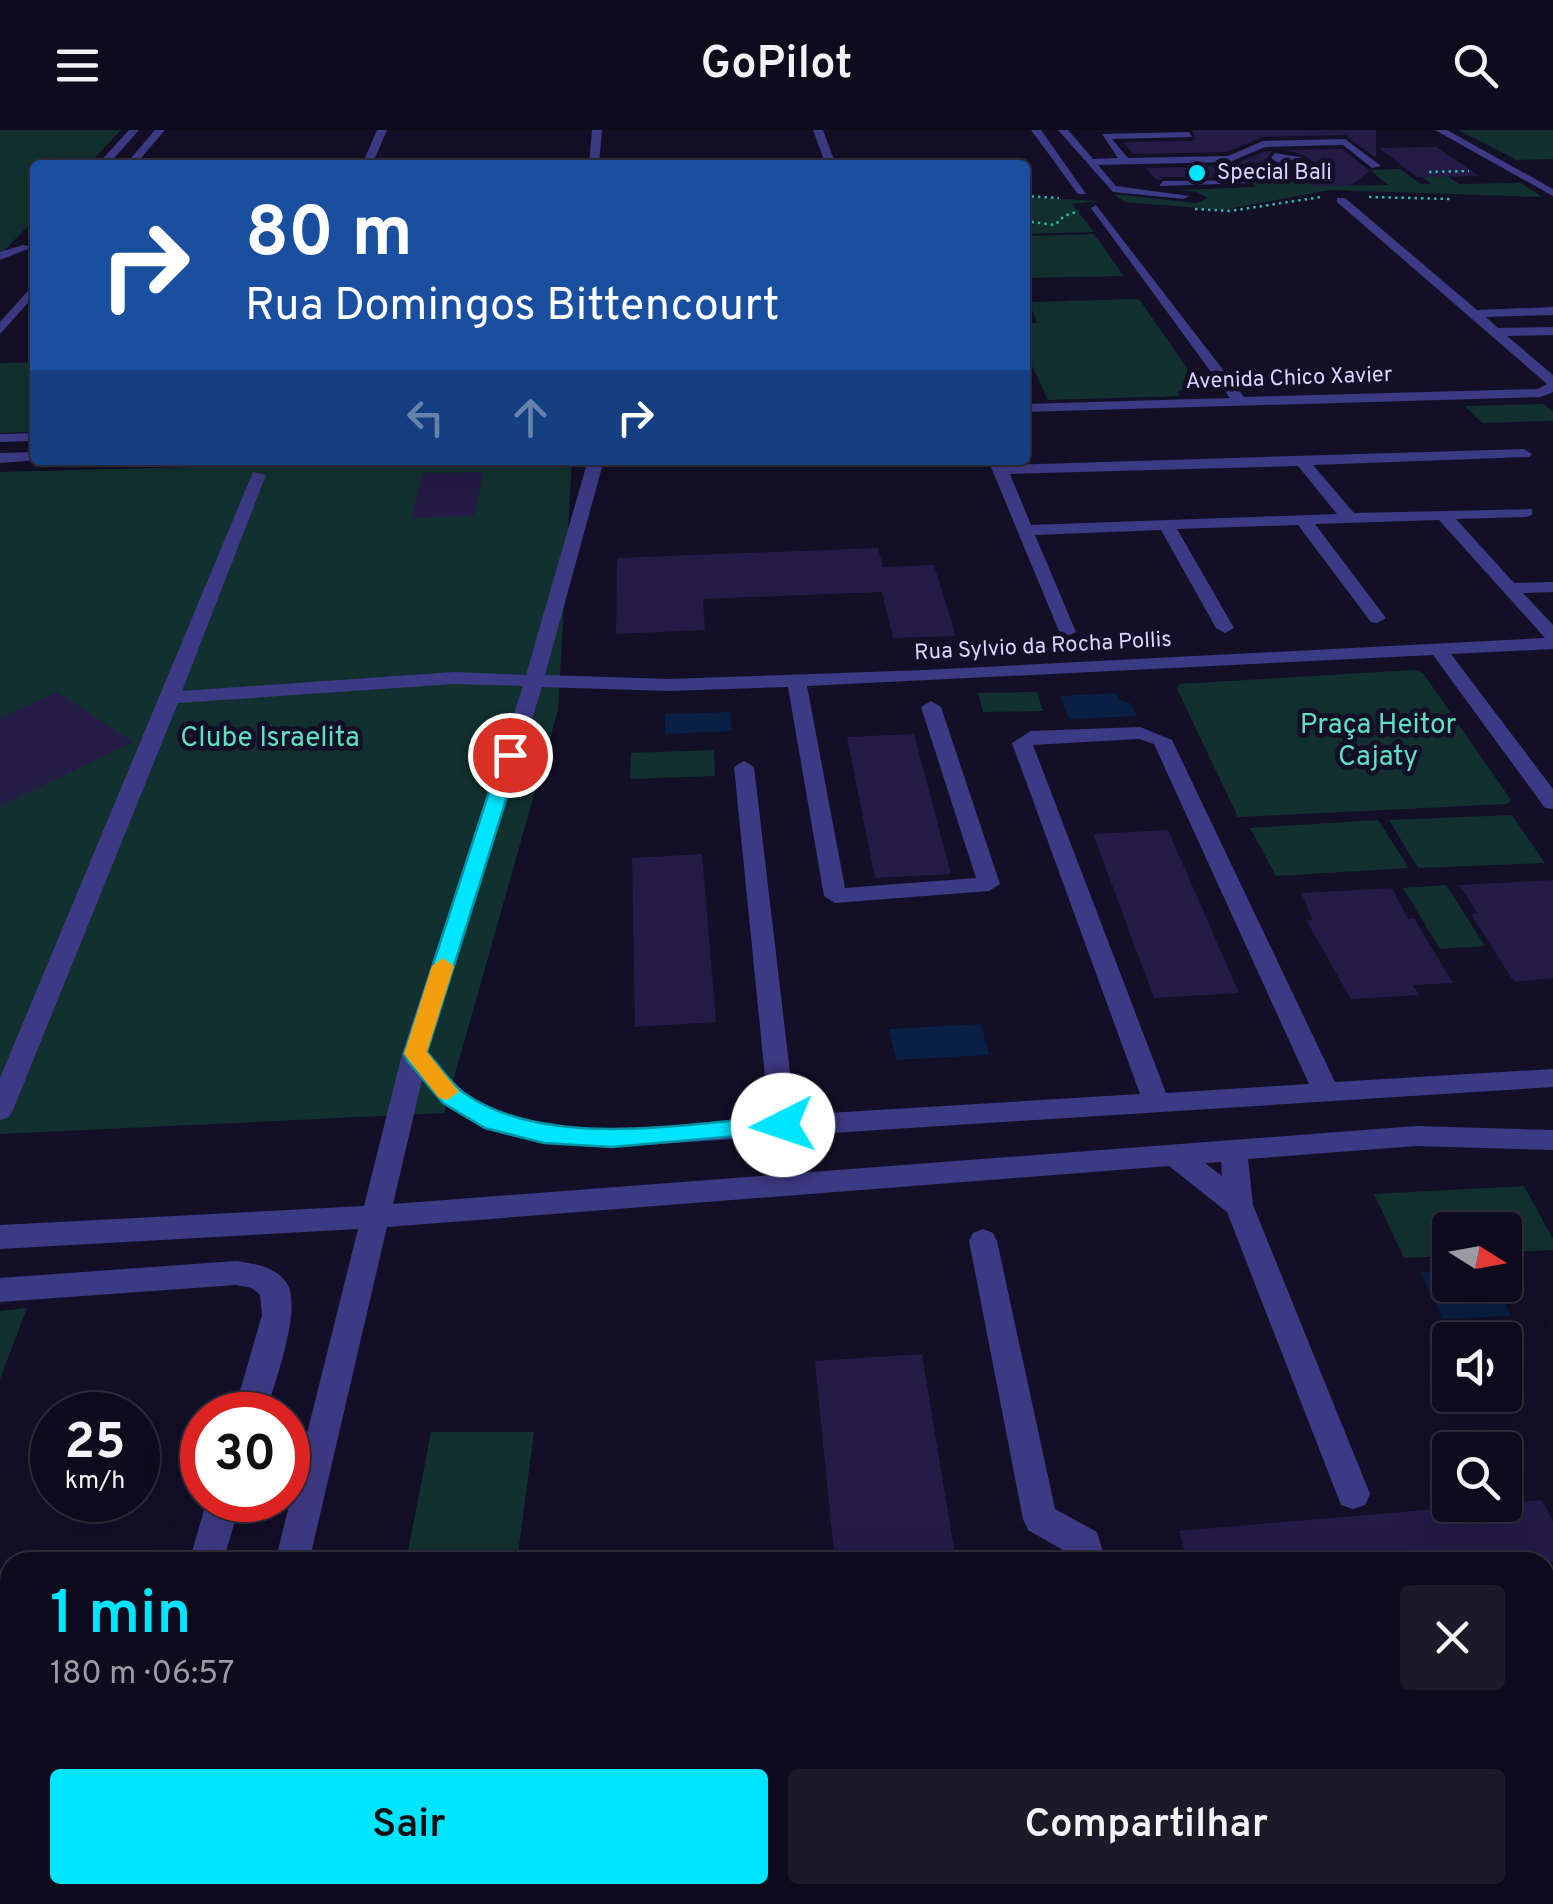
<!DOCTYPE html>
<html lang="pt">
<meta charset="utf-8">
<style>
:root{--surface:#0e0b1c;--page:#1c1929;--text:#f1f3f6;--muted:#9b9ba3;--line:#2e2b3b;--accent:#00e5ff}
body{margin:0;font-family:Overpass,sans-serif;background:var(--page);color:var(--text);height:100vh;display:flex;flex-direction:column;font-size:38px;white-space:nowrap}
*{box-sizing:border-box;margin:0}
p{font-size:32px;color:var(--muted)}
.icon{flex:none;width:55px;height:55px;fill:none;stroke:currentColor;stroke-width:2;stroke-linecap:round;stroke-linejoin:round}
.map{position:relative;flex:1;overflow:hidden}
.drawer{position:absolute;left:0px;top:1422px;width:1555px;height:352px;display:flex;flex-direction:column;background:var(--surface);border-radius:30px 30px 0 0;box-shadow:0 10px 40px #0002,0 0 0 2px var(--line)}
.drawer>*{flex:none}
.hud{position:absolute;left:30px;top:30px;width:1000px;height:305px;border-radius:10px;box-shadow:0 10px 40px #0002,0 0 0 2px var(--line);background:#1a4fa0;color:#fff;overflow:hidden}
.needle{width:65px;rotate:101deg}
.buttons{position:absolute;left:1432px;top:1082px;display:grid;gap:20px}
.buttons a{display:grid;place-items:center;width:90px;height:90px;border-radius:10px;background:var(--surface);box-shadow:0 10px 40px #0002,0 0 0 2px var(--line);font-size:50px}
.speed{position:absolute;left:30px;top:1262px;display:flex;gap:20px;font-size:50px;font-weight:700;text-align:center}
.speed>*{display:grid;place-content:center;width:130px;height:130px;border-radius:50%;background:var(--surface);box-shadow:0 10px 40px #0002,0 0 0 2px var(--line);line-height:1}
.speed small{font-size:25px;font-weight:400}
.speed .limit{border:15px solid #d22;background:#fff;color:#111}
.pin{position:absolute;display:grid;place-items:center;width:85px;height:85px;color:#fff;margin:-42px;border:5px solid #fff;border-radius:50%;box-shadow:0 2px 10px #0007}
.me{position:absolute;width:110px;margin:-55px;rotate:266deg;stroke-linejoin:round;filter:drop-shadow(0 0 8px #0008)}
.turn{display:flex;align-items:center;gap:35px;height:210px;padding:0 50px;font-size:45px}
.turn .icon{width:130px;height:130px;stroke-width:2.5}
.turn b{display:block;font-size:70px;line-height:85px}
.lanes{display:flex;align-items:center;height:95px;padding:0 50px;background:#0003;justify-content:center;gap:50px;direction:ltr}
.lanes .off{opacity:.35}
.round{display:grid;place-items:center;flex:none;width:105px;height:105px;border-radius:10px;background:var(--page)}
.head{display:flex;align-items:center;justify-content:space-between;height:170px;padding:0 50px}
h1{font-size:60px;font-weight:600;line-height:75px;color:var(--accent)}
.primary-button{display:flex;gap:20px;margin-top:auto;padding:20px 50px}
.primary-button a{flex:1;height:115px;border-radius:10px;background:var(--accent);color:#111;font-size:40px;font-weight:600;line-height:115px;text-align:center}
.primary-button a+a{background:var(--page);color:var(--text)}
header{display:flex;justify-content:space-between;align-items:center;height:130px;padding:0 50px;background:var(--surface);font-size:45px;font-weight:600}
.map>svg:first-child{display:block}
.green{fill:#12302f}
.water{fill:#0a1f44}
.building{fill:#241b47}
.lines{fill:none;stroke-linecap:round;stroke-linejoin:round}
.path{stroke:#2fb8b0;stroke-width:2.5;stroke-dasharray:2.5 4;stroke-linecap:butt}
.minor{fill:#3d3a85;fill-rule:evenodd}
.route{fill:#00e5ff;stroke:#0095a6;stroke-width:2.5}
.slow{fill:#f59e0b}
.poi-dot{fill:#00e5ff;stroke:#130f26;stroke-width:4}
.labels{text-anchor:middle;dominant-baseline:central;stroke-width:10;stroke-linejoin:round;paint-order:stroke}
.far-poi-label{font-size:22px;fill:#d9d4ff;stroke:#130f26;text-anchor:start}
.far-street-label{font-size:22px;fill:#d9d4ff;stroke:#130f26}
.park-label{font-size:28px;fill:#5fe0c0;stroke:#130f26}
</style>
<header><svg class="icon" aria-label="menu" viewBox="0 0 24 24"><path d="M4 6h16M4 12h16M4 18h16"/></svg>GoPilot<svg class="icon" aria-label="search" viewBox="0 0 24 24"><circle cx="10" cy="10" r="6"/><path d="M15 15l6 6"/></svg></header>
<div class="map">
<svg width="1553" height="1774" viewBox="0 0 1553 1774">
<rect width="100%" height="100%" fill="#130f26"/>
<path class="green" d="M0,0H121L88,35H35V89L0,125Z
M1458,0H1553V29L1517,30Z
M1278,36C1291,44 1302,46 1314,56L1388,55L1370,40L1400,39L1421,54H1431L1422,47L1441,42L1459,54L1521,53L1542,67L1330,60L1223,80L1125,72L1114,64L1196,73L1208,68L1197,62L1180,60L1255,57L1240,37Z
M1025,67L1100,71L1072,74L1094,102L1025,104Z
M1094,104L1124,146L1025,148V106Z
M1139,169L1200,257L1178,261L1180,266L1048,270L1025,221V194L1037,193L1029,172Z
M35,232V302L0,303V233Z
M1544,274L1553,282V291L1482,293L1465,276Z
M456,330H572L558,580L444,983L0,1004V342Z
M1414,540L1423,543L1511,670L1507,674L1238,687L1177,559L1179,554Z
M1037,562L1043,581L983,582L978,563Z
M714,620L715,646L630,649L631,623Z
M1512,685L1545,733L1418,738L1389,690Z
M1378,690L1409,738L1276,746L1250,698Z
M1446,755L1485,816L1440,819L1403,758Z
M1524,1056L1553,1109V1120L1505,1122V1100H1450V1126L1404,1128L1374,1064Z
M27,1178L0,1249V1181Z
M431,1302H534L517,1432H406Z"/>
<path class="water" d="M1116,563L1119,570L1130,573L1137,586L1069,589L1060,566Z
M730,582L732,601L665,604V584Z
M981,894L989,925L896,930L889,899Z
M1450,1140V1155H1496L1511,1186L1443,1189L1420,1142Z"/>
<path class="building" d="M1192,0H1376V28L1345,5L1263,7L1227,22L1133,24L1123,12L1192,11L1196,8Z
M1436,17L1479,46L1417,47L1379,18Z
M1342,19L1370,41L1350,56H1314L1302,46L1320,45L1322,38L1302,24L1282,20Z
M1266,21H1272L1267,29L1277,37L1250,47H1163L1158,51L1146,38L1230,36Z
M483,342L474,386L411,388L423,343Z
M878,418L883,437L934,435L956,506L893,508L882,462L703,469L705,500L616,504L617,428Z
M57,562L133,612L0,676V588Z
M914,604L951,744L875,748L847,607Z
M1168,700L1239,863L1154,868L1093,704Z
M702,724L716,892L635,897L632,728Z
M1553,750V848L1514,852L1471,784H1478L1459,755Z
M1392,758L1408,789L1414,788L1453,853L1413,855L1419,865L1351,869L1306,790H1313L1301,763Z
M922,1224L956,1432H835L815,1231Z
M1542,1370L1553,1391V1432H1188L1179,1401Z"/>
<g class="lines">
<path class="path" d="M1429,42L1469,41
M1025,66L1059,68
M1369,67L1452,69
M1195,79L1230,81L1321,67
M1025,91L1055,95L1064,86L1079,81"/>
<path class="minor" d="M129,0H139L108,35H97Z
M155,0H165L135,35H125Z
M377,0H387L372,35H362Z
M592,0H602L599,35H589Z
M813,0H823L836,35H826Z
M1031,0H1041L1086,64H1078Z
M1058,0H1068L1093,29L1118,28L1102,4L1189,2L1192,7L1112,9L1128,28L1228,26L1263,11L1345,9L1381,36L1372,38L1343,15L1265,17L1230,32L1098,35L1116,56L1189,66L1184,69L1113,62Z
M1435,0H1447L1553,59V66Z
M1275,23L1300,27L1320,41L1292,43L1271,28Z
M1163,51L1248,50L1253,53L1159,56Z
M1337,68H1345L1477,180L1553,177V185L1486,187L1498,198L1553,197V205L1507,206L1553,245V262L1541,267L1025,282V274L1230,268L1091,78L1096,75L1244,267L1538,259L1547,254L1337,72Z
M23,115L33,117L0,130V122Z
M35,153V165L0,204V192Z
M35,303V311L0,312V304Z
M1524,319L1532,324L1529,327L1313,335L1354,383L1532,379V385L1526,387L1456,389L1514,453L1553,452V462L1523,463L1553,495V519L1451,524L1553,659V679L1545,678L1433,525L807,556L845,758L976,748L921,577L931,571L941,577L1000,754L989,761L835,773L824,766L788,557L669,561L542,557L428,922C443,940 457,959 477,972C550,1017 686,992 769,987L734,637L744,631L754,637L795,985L1140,964L1012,613L1031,601L1140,597L1172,610L1335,952L1553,939V957L612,1017C541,1015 469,1010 422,950L393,1074L1416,996L1553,1000V1020L1416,1016L1248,1029L1253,1075L1370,1364L1365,1375L1353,1379L1341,1375L1227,1082L1169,1036L387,1097L309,1432H275L358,1099L0,1119V1095L364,1076L402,924L523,556L454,554L178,573L13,980L9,987L0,990V948L253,342L266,345L182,561L454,542L526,545L588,330H604L545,545L669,549L925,540L1545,508L1439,390L1315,394L1386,488L1377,493L1371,492L1298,395L1177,399L1234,498L1225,503L1216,498L1161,400L1035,405L1076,502L1067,507L1061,506L988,330H1004L1006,335ZM1298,336L1337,384L1031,395L1010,344ZM1139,609L1154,614L1309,954L1166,963L1033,615ZM1221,1032L1222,1046L1205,1033Z
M35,322V330H40L0,333V323Z
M983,1099L993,1103L997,1111L1055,1379L1097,1402L1106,1432H1072L1070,1424L1028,1400L1023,1389L969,1111L973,1103Z
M236,1131C255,1134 274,1136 286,1152C304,1177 273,1257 265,1285H233L262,1185L260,1165L252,1158L236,1155L0,1172V1148Z
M207,1370H241L223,1432H189Z
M1553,1568V1606L1545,1608V1570Z
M91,1765H131L129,1774H89Z
M191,1765H231L229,1774H189Z
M1109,1765H1149L1151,1774H1111Z
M1415,1765H1456L1459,1774H1419Z"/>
</g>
<path class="route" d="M510,619L520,625L427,922C439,935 450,953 464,963C547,1021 686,993 783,986L791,989L795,995L791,1001L612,1017L544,1013L485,998L443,973L407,930L404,924L501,625Z"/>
<path class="slow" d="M443,828L454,836L427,922L459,962L447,970L439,968L404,924L432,836Z"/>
<circle class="poi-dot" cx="1197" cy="43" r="10"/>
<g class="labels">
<g class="far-poi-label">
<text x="1217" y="43">Special Bali</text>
</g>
<g class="far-street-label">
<text transform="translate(1289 249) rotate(-2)">Avenida Chico Xavier</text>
<text transform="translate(1043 517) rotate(-3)">Rua Sylvio da Rocha Pollis</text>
</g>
<g class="park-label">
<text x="1378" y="596">Praça Heitor<tspan x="1378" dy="32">Cajaty</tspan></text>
<text x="270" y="609">Clube Israelita</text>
</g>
</g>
</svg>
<div class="buttons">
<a><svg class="needle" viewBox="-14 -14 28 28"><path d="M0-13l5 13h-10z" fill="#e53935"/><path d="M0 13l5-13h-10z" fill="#9b9ba3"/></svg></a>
<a><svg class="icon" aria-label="sound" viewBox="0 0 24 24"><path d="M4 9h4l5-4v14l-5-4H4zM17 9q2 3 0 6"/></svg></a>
<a><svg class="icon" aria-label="search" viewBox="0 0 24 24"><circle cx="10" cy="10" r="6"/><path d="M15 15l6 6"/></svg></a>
</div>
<div class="speed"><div>25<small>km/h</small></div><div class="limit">30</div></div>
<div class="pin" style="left:510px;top:625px;background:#d93025"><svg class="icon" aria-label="arrive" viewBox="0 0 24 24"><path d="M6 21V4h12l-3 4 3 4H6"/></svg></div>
<svg class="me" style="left:783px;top:995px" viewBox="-20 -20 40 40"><circle r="19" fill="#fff"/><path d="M0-13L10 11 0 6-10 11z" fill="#00e5ff"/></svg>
<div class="hud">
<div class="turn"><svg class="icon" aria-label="right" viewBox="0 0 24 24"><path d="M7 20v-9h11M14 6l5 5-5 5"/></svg><div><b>80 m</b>Rua Domingos Bittencourt</div></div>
<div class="lanes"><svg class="icon off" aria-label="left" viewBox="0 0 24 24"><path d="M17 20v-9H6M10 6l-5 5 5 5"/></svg><svg class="icon off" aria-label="ahead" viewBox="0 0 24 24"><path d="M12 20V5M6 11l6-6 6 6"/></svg><svg class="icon" aria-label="right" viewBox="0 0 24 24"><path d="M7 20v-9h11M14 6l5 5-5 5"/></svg></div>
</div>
<section class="drawer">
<div class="head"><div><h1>1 min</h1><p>180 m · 06:57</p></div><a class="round"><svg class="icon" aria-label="close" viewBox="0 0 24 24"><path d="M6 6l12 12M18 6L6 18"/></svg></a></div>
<div class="primary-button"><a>Sair</a><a>Compartilhar</a></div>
</section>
</div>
